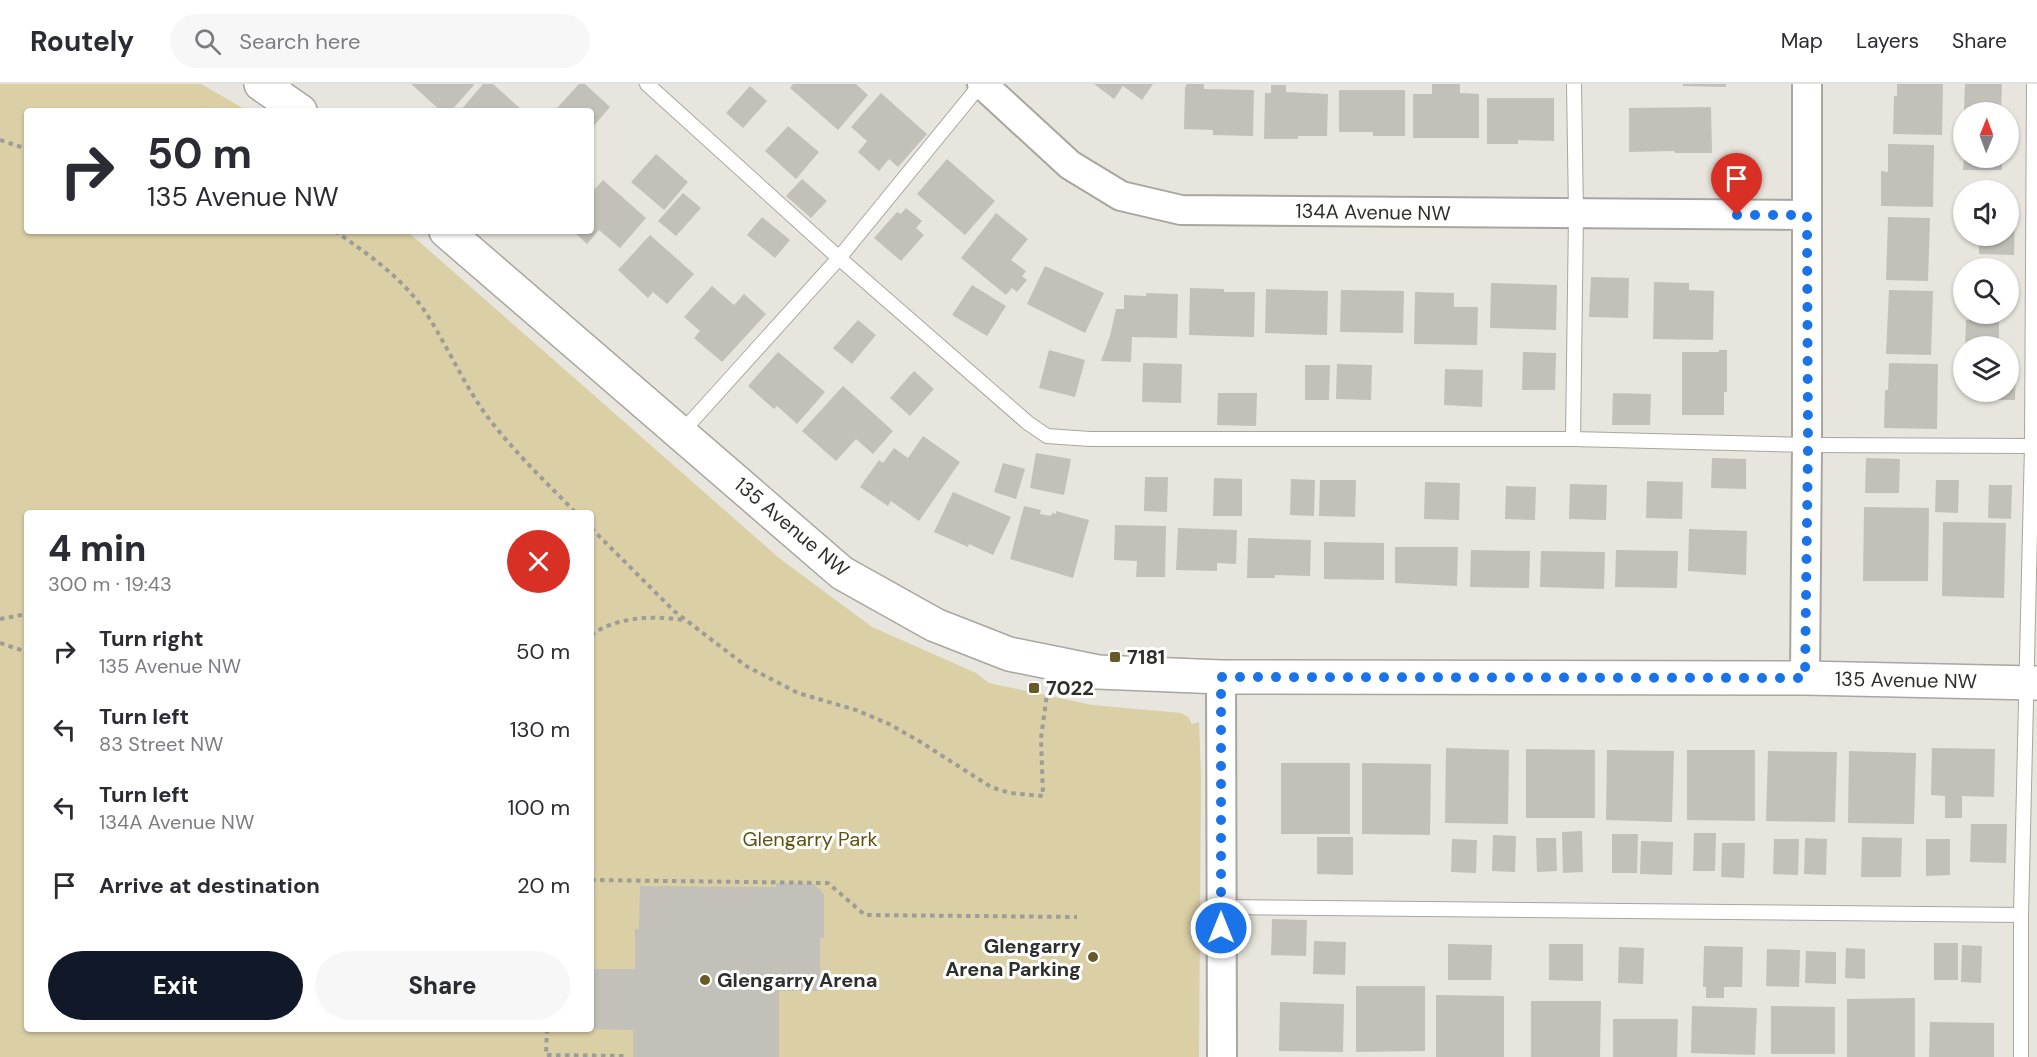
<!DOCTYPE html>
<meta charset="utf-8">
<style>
:root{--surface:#fff;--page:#f7f7f7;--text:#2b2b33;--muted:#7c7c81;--line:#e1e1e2;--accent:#111827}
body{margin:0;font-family:"DM Sans",sans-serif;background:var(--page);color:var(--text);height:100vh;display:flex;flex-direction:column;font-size:22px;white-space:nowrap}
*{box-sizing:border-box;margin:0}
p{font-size:20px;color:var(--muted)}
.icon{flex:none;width:33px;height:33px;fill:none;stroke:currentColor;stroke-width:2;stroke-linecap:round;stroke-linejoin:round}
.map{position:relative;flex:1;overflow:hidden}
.sheet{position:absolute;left:24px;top:426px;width:570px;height:522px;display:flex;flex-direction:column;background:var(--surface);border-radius:6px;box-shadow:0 2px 4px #0004}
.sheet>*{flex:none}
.guide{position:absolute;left:24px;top:24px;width:570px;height:126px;border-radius:6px;box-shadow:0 2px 4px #0004;background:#fff;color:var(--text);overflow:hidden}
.needle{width:39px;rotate:1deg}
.tools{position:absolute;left:1953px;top:18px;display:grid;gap:12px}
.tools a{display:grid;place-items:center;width:66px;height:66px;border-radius:50%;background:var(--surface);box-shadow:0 2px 4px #0004;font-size:30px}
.pin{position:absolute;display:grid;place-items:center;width:51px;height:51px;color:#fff;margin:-62px -26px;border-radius:50% 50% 50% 0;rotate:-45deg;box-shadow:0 0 6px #0007}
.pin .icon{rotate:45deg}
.me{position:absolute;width:66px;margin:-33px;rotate:0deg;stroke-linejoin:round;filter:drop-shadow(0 0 4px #0008)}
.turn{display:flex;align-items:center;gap:21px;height:126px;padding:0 24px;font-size:27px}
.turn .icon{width:78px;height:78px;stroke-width:2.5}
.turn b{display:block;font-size:42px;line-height:51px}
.round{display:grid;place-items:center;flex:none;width:63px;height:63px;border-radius:32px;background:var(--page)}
.headline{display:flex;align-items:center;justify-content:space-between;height:102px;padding:0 24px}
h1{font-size:36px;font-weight:800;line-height:45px}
.button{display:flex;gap:12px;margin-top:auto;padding:12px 24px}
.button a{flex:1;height:69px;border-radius:36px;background:var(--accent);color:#fff;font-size:24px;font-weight:800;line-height:69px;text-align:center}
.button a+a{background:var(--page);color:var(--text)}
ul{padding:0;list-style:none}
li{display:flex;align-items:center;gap:18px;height:78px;padding:0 24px}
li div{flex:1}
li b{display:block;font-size:22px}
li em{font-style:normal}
header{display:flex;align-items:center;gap:36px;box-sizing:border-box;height:84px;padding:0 30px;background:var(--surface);border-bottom:2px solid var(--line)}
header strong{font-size:28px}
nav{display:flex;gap:33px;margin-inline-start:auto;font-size:21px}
.search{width:420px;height:54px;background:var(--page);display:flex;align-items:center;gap:15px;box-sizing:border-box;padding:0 21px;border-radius:33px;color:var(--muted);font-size:22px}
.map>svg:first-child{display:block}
.green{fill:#dbcfa6;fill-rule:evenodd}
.building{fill:#c2c0b9}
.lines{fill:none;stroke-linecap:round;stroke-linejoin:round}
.service-casing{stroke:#a8a69e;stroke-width:16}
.minor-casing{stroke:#a8a69e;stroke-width:32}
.tertiary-casing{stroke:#a8a69e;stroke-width:36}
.path{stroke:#9d9c96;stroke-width:4;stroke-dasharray:4.5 4.5;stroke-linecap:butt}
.service{stroke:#fff;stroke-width:14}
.minor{stroke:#fff;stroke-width:28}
.tertiary{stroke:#fff;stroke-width:33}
.route{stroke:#1a73e8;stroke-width:10;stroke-dasharray:0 18}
.poi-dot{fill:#685a27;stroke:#fff;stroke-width:2}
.labels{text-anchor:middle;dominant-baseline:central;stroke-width:6;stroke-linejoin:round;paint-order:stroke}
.street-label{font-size:20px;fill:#2e2e2b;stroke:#fff}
.poi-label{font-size:20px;font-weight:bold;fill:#2e2e2b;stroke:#fff;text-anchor:start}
.park-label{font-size:20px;fill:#62510f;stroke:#fff}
</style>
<header>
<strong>Routely</strong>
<div class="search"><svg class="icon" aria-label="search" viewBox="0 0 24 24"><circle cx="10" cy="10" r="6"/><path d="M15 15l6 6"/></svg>Search here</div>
<nav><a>Map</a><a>Layers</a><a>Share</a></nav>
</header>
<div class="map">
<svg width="2037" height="973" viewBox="0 0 2037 973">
<rect width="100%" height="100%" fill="#e7e5dd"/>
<path class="green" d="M0,0H201L248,27H27V147H407L779,474L872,543L976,589L989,599L1092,621L1181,629L1188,633L1192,640L1199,638L1201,692L1199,973H0ZM27,429H591V945H27Z"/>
<path class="building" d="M411,0H473L474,1L451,27H441Z
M483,0H493L523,27H460Z
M579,0H585L610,23L591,45V27H560L557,24Z
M793,0H856L868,11L838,46L790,4Z
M1094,0H1153L1142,16L1123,2L1114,15Z
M1187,0H1204V5L1254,6L1253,52L1213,51V46L1184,45L1185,4Z
M1432,0H1460V9L1479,10V54H1413V10H1432Z
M1683,0H1726V3L1683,2Z
M1897,0H1943L1942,51L1893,50L1894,12H1897Z
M1965,0H2002L2001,27L1964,26Z
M1271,1H1286V8L1328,10L1327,52H1298V55H1264L1265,9H1271Z
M750,2L767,17L743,44L726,29Z
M1339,6H1405V52H1373V48H1339Z
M881,9L927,50L898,83L889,75L879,87L858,68L867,57L851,43Z
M1487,14H1554V57L1518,56V60H1487Z
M1711,23L1712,69H1675L1674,67L1629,68V24Z
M788,42L819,68L796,95L765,67Z
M1888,60L1934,61L1933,123L1881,122V87L1888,88Z
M656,70L688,98L664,126L631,98Z
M1964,74H2002V86H1963Z
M947,75L995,117L965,151L917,110Z
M802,95L827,117L811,134L786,112Z
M603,96L646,134L620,164L599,146L587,160L573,147H591V109Z
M683,109L701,124L676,152L658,137Z
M906,124L922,137L916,144L924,151L901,177L874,154L897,128L901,130Z
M996,129L1028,155L1011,176L1026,187L1022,192L1027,196L1017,208L1012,204L1006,211L961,174Z
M762,133L790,156L775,174L747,151Z
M1888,133L1930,134L1928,197L1886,196Z
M2008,133H2015L2014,171L1979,170V152H2008Z
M650,151L694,190L667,220L653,208L648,214L618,186Z
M1045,182L1104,209L1085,249L1027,220Z
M1591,193L1629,194L1628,234L1589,233Z
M1654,198L1689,199V206L1714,207L1713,256L1653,255Z
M1491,199L1557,201L1556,246L1490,244Z
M972,201L1006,222L987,252L952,231Z
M712,202L734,221L744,210L766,230L722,278L694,254L700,247L684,233Z
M1190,204L1224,205V208H1255L1254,253L1189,251Z
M1266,205L1328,207L1327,251L1265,249Z
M1341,206L1404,207L1403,249L1340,248Z
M1889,206L1933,207L1931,271L1886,270Z
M1415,208L1454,209V223H1478L1477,261L1414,260Z
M1146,209L1178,210L1177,254L1132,253L1131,278L1101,277L1110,252L1116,225H1124V211L1146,212Z
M858,236L876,251L852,280L833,264Z
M1966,236H1999V262H1965Z
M1049,266L1085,276L1075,313L1039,304Z
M1719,266H1727V308H1724V331H1682V268H1719Z
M778,268L825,308L797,340L777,322L774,325L748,302Z
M1523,268L1556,269L1555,306H1522Z
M2008,276H2016L2015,316H1978V308H2008Z
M1143,279L1182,280L1181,319L1142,318Z
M1889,279L1938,280L1937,345L1884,344L1885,306H1888Z
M1337,280L1372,281L1371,316L1336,315Z
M1305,281H1330L1329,316H1305Z
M1445,285L1483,286L1482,323L1444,321Z
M914,287L934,305L910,332L890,314Z
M843,302L893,347L873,370L856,355L836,377L802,347Z
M1218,309H1257L1256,342L1217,341Z
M1613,309L1651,310L1650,341H1612Z
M923,352L960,378L919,437L891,417L888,422L860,403L879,376L883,379L894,364L908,374Z
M1036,369L1071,375L1064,411L1030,404Z
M1712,374L1746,375V405L1711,404Z
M1866,374L1900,375L1899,409H1865Z
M1003,379L1025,385L1016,415L994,408Z
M1145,393H1168L1167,428L1144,427Z
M1214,394L1242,395V432H1213Z
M1291,395L1315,396L1314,432L1290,431Z
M1320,396H1356L1355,433L1319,432Z
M1936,396H1959L1958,429L1935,428Z
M1647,397L1683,398L1682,435L1646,434Z
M1425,398L1460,399L1459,436L1424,435Z
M1570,400L1607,401L1606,436L1569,435Z
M1989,401H2012L2011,435L1988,434Z
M1506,402L1536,403L1535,436L1505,435Z
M953,408L1011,433L993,471L969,460L968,463L934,448Z
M1024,422L1041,426L1040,430L1051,432L1052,429L1056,430V427L1089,436L1073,494L1010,475Z
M1864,423L1929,424L1928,497H1863Z
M1943,438L2006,439L2004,514L1942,512Z
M1115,441L1166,442L1165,493H1136L1137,477L1114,476Z
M1178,444L1237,446L1236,480L1217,479V487L1176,486Z
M1689,445L1747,447L1746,491L1688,487Z
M1248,454L1311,456L1310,492L1275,491V494H1247Z
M1324,458L1384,459V496L1324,495Z
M1395,463H1458L1457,502L1395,499Z
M1471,466L1530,467L1529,504L1470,503Z
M1616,466L1678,467L1677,504L1615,503Z
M1541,467L1605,468L1604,505L1540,503Z
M1446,664L1509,666L1508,740L1445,739Z
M1932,664L1995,665L1994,713L1962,712V734H1945V712L1931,711Z
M1526,665L1595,666V734H1526Z
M1607,666L1674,667L1672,738L1606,736Z
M1687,666H1755V737L1687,736Z
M1768,667L1837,668L1835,738L1766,737Z
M1849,667L1916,669L1914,740L1848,739Z
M1281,679H1350V750H1281Z
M1362,679L1431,680L1430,751L1362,750Z
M1971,740H2007L2006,779L1970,778Z
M1582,747L1583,788L1563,789L1562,748Z
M1694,749H1716L1715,787H1693Z
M1612,750H1638L1637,789H1612Z
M1493,751L1516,752L1515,788L1492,787Z
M1317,753H1353V791L1317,790Z
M1862,753L1902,754L1901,793H1861Z
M1536,754H1556L1557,787L1537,788Z
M1805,754L1827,755L1826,791L1804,790Z
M1452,755L1477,756L1476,789L1451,788Z
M1774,755H1799L1798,791L1773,790Z
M1926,755H1950V791L1926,792Z
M1641,757L1673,758L1672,791L1640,790Z
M1722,759H1745L1744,794L1721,793Z
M776,799L814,800L824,810V854H820V907H779V973H633V946L591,945V885H635V845H639L640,802L776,803Z
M1272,835L1307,836L1306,872L1271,871Z
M1314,857L1346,858L1345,891L1313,890Z
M1934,859H1958V896H1934Z
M1448,860L1492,861L1491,896H1448Z
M1549,860H1583V897L1549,896Z
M1962,861L1982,862L1981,899L1961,898Z
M1704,862L1743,863L1742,903H1724V914H1706V903H1703Z
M1619,863L1644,864L1643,900L1618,899Z
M1846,864L1865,865V895L1845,894Z
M1767,865L1800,866L1799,903L1766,902Z
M1806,867L1836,868V900L1805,899Z
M1356,902H1425V967L1356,968Z
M1436,911L1504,912V973H1436Z
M1915,914V973H1847V915Z
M1531,917H1601L1600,973H1531Z
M1280,918L1344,920L1343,968L1279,967Z
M1692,922L1757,924L1755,971L1691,969Z
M1771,922L1835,923V970H1771Z
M1613,935H1678L1677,973H1613Z
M1930,938L1994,939V973H1929Z"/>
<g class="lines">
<defs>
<path id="service" d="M647,0L839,174L1028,339L1047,352L1090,355H1573L1807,361L2032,362
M681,349L839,174L981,0
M1573,355L1576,130L1574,0
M1221,823L2021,831
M2021,973V831L2032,362L2034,0"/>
<path id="minor" d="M982,0L1070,81L1121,112L1181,126L1807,131
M1221,593L1222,973
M1805,594L1807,361V0"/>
<path id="tertiary" d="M261,0L300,27
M446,147L842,489L935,541L1009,570L1098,588L1221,593L1805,594L2037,599"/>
</defs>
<use href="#service" class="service-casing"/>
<use href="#minor" class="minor-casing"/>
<use href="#tertiary" class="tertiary-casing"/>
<path class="path" d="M0,56L27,65
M335,147C369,171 403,194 426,229C447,261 462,297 484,328C511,365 544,396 576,429
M591,444L674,527L746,582L798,609L856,626L889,640L919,657L991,703L1010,709L1043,712L1041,654L1047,610
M0,535L27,530
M591,551C616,533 653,531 683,536
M0,559L27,568
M591,796L828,799L865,831L1077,833
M547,945L546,971L625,972"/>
<use href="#service" class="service"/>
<use href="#minor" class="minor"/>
<use href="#tertiary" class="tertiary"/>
</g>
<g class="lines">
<path class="route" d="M1221,844V593L1805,594L1808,361L1807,131H1737"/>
</g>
<g class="poi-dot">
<rect x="1109" y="567" width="12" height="12" rx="3"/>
<rect x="1028" y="598" width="12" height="12" rx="3"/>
<circle cx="1093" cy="873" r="6"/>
<circle cx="705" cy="896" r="6"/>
</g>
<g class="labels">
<g class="street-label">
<text transform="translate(1373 128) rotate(1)">134A Avenue NW</text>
<text transform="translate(792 443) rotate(40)">135 Avenue NW</text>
<text transform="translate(1906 596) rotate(1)">135 Avenue NW</text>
</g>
<g class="poi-label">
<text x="1127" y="573">7181</text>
<text x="1046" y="604">7022</text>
<text x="1081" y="862" text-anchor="end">Glengarry<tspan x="1081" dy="23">Arena Parking</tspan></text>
<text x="717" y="896">Glengarry Arena</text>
</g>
<g class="park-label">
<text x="810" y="755">Glengarry Park</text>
</g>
</g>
</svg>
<div class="tools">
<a><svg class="needle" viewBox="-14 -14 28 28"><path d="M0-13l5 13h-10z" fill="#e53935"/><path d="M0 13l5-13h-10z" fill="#7c7c81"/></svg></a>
<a><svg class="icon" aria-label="sound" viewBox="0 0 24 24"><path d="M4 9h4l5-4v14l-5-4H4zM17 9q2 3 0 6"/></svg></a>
<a><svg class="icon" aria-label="search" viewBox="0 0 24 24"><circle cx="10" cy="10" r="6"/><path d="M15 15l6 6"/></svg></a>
<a><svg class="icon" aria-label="layers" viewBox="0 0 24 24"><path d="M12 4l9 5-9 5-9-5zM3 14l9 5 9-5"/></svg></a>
</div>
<div class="pin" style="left:1737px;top:131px;background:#d93025"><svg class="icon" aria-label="arrive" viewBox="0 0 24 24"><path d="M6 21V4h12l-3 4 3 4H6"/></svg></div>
<svg class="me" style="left:1221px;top:844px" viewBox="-20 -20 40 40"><circle r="17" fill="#1a73e8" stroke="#fff" stroke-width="3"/><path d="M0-11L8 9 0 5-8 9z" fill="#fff"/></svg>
<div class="guide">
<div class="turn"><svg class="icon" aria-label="right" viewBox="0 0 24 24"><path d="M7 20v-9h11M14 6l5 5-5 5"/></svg><div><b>50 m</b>135 Avenue NW</div></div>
</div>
<section class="sheet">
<div class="headline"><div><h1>4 min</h1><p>300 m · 19:43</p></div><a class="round" style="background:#d93025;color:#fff"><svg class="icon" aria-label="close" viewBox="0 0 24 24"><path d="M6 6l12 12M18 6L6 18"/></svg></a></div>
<ul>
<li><svg class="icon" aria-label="right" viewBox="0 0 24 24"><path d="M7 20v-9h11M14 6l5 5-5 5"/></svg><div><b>Turn right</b><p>135 Avenue NW</p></div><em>50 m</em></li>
<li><svg class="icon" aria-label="left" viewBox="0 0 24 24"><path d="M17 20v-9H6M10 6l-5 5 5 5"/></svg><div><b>Turn left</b><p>83 Street NW</p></div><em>130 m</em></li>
<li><svg class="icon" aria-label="left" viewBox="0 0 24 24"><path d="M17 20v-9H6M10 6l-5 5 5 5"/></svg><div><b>Turn left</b><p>134A Avenue NW</p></div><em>100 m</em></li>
<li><svg class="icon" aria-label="arrive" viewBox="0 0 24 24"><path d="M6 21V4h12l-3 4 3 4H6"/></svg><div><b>Arrive at destination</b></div><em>20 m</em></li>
</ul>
<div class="button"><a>Exit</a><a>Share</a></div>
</section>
</div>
